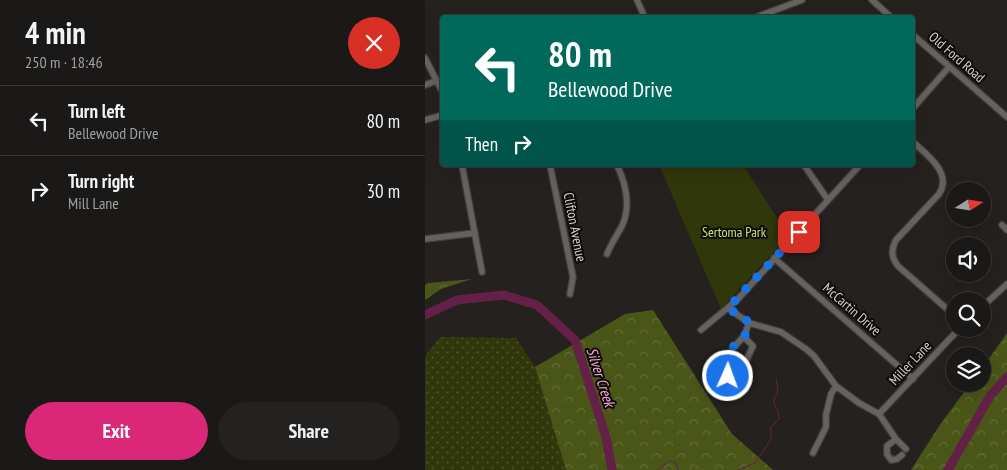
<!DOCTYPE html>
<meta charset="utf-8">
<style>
:root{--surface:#1b1917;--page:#242220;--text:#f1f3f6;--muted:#a0a0a1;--line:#393836;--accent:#db2777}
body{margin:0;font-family:"PT Sans Narrow",sans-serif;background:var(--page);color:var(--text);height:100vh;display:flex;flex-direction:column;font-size:19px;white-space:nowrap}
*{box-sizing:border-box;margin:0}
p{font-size:16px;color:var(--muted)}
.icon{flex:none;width:28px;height:28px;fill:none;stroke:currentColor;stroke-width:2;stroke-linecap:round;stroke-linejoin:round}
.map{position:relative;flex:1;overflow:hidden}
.sheet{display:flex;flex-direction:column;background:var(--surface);width:425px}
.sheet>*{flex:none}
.banner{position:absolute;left:15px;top:15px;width:475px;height:152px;border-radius:5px;box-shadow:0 5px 20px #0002,0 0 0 1px var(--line);background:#00695c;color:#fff;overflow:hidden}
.needle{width:32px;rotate:78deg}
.tools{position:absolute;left:521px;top:182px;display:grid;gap:10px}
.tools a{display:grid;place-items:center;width:45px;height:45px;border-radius:50%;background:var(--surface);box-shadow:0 5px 20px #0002,0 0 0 1px var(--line);font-size:25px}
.pin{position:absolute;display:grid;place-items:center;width:42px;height:42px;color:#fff;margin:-21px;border-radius:10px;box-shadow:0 2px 8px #0006}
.me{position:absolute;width:55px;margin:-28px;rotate:2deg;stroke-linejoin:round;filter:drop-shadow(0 0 4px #0008)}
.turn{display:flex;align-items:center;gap:18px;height:105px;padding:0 25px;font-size:22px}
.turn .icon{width:65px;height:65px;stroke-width:2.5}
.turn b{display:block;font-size:35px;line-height:42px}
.then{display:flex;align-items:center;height:48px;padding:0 25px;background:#0003;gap:10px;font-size:19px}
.round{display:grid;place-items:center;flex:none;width:52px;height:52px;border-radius:26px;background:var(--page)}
.head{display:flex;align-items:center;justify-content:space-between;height:85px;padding:0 25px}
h1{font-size:30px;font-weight:700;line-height:38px}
.cta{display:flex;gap:10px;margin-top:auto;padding:10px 25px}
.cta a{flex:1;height:58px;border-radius:30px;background:var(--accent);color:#fff;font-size:20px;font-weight:700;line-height:58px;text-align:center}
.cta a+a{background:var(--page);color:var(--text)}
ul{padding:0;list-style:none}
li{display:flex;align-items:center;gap:15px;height:70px;padding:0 25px;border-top:1px solid var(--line)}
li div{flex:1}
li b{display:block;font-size:19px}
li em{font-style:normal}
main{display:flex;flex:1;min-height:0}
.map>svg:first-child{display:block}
.grass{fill:url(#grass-dots)}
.forest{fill:url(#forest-crowns)}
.green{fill:#2f370b}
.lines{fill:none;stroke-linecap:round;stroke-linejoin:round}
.stream{stroke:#632148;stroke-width:1}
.river{stroke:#632148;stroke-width:9}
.minor-casing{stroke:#413e3c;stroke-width:8}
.minor{stroke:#666260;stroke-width:5.5}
.route{stroke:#1a73e8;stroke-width:9;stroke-dasharray:0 16.2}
.labels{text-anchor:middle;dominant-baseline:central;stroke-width:4;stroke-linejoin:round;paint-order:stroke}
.street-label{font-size:14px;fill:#d3d0cf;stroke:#0c0b0a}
.park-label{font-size:14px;fill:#cae075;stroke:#0c0b0a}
.water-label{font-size:15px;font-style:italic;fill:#f7a6d0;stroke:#0c0b0a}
</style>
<main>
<section class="sheet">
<div class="head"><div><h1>4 min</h1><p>250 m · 18:46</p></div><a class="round" style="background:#d93025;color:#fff"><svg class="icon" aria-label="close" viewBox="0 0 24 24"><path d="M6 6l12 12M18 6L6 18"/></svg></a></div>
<ul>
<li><svg class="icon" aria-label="left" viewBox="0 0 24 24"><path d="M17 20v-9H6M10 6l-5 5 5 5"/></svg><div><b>Turn left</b><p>Bellewood Drive</p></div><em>80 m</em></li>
<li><svg class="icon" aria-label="right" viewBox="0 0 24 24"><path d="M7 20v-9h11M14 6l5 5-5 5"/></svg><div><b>Turn right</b><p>Mill Lane</p></div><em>30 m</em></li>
</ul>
<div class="cta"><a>Exit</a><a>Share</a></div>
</section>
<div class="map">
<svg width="582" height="470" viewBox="0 0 582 470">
<defs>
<pattern id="grass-dots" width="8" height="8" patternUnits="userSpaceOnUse" patternTransform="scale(1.25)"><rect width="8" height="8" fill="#2f370b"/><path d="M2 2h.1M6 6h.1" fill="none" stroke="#4c532e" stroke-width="1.8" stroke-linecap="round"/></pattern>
<pattern id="forest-crowns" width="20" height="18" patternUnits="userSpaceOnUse" patternTransform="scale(1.25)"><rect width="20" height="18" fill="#4a5518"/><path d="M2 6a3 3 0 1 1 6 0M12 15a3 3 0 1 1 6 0" fill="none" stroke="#636c39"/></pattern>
</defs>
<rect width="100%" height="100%" fill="#24211f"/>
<path class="grass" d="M15,337L91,338L110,367L141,470H0V356Z"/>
<path class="forest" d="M47,279L16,289L0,300V285L3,283Z
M228,310L307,434L348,470H141L110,367L200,314Z
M582,333V470H486L514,426L545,384H558V367Z"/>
<path class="green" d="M234,165H318L364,236L296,309Z"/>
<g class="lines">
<path class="stream" d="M232,470L245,461L251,463L253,470
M313,470L330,463L346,439V427L354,419L353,410L349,404V400L353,391L351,378"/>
<path class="river" d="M0,315L32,300L79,295L112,305L150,340L181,437L187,470
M523,470L565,396L582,377"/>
<defs>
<path id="minor" d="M212,0L220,18
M447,0L467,18
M329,18L377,0
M488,35L582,117
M0,58L18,93
M0,85L11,81
M488,108L524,67
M0,120L18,115
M488,142C501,154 528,173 514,194L471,240C466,250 466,257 473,266L530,316
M37,165L57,272
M125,165L148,277L145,294
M379,165L403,200
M577,225L582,230
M0,239L50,233
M182,254C186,244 192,235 197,226C206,206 201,184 192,165
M349,258L488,379
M558,306L582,284
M303,308L324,323L356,332L381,349L389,356L411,386L434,403L454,414L471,439L481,449
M276,330L312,300L435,165
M319,337L328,346L315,374L310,378L302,375C295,358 309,348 318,337C321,334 322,327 324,323
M454,414L534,329
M471,439L462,446V454L466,460L472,459L477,455
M388,453L401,427V415L406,394L411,386"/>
</defs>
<use href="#minor" class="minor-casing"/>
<use href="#minor" class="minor"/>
</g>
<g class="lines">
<path class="route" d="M303,376L300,368L303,355L310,344L320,335L324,322L303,308L374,232"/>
</g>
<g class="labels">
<g class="street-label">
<text transform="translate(532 57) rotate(41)">Old Ford Road</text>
<text transform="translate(150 227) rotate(79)">Clifton Avenue</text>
<text transform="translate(427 309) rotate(41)">McCartin Drive</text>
<text transform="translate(485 363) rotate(-47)">Miller Lane</text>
</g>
<g class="park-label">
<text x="309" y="232">Sertoma Park</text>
</g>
<g class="water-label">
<text transform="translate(176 377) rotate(72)">Silver Creek</text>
</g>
</g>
</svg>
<div class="tools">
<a><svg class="needle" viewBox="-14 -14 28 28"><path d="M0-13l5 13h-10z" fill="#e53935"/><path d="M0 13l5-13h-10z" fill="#a0a0a1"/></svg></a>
<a><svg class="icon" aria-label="sound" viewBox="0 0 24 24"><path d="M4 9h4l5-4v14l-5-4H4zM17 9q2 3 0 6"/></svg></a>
<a><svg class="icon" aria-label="search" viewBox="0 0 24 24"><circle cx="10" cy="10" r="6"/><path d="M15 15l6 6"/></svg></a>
<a><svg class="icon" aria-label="layers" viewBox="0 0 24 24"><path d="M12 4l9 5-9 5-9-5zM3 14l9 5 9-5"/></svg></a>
</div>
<div class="pin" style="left:374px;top:232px;background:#d93025"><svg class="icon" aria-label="arrive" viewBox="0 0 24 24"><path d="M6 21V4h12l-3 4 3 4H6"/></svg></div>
<svg class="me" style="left:303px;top:376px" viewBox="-20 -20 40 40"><circle r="17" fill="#1a73e8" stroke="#fff" stroke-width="3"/><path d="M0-11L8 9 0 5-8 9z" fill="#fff"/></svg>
<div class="banner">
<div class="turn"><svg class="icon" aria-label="left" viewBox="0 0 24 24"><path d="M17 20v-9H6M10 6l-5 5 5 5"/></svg><div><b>80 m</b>Bellewood Drive</div></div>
<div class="then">Then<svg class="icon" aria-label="right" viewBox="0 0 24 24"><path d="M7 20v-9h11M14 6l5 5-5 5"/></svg></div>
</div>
</div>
</main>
